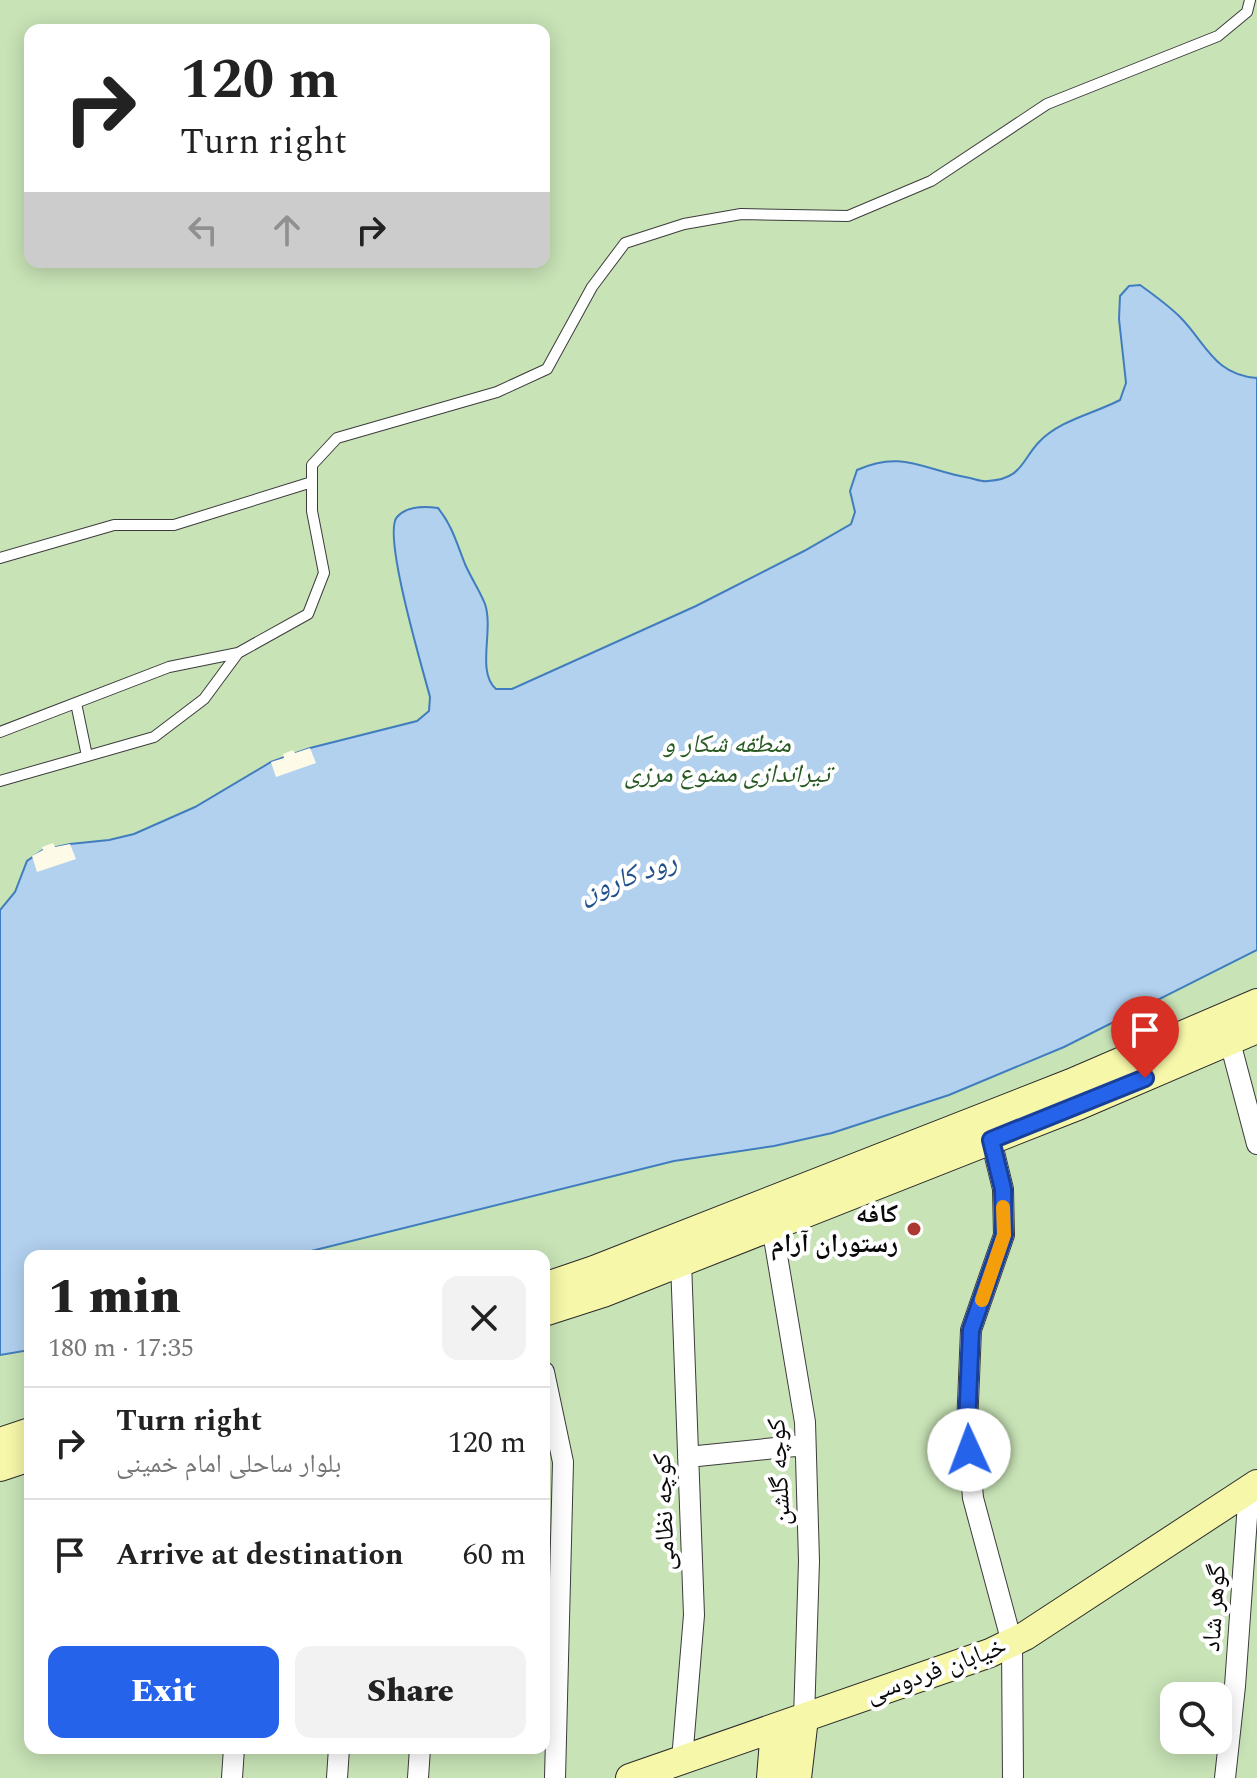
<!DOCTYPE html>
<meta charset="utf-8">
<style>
:root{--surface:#fff;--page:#f2f2f2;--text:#222;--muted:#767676;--line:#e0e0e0;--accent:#2563eb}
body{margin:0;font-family:Spectral,"Noto Naskh Arabic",serif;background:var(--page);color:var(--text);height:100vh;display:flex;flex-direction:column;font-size:30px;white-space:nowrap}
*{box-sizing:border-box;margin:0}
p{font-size:26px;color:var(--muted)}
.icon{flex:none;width:44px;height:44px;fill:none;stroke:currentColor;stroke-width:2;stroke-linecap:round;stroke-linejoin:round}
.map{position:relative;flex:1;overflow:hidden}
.side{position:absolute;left:24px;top:1250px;width:526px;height:504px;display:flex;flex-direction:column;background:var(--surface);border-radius:16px;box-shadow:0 4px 20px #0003}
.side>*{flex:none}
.hud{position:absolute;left:24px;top:24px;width:526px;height:244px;border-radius:16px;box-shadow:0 4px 20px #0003;background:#fff;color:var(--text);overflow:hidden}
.fabs{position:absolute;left:1160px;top:1682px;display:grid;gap:16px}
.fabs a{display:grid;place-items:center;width:72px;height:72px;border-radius:16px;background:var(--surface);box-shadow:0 4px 20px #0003;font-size:40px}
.pin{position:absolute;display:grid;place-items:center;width:68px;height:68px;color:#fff;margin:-82px -34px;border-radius:50% 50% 50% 0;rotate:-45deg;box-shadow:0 0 8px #0007}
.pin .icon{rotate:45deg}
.me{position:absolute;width:88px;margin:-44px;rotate:358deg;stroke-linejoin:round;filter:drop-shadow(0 0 6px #0008)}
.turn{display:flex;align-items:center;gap:28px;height:168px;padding:0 24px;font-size:36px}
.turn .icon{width:104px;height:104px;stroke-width:2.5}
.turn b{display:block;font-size:56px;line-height:68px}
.lanes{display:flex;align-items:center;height:76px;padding:0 24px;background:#0003;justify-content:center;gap:40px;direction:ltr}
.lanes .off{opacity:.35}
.round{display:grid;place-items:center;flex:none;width:84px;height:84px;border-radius:16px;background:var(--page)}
.summary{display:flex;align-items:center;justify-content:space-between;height:136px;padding:0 24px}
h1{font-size:48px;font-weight:800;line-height:60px}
.action{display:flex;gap:16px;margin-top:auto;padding:16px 24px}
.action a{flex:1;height:92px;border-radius:16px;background:var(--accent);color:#fff;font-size:32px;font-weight:800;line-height:92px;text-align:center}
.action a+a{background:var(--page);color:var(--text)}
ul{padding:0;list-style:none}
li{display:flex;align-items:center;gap:24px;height:112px;padding:0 24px;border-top:2px solid var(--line)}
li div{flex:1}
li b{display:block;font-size:30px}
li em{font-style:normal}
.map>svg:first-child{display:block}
.green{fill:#c8e3b6;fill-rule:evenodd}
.water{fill:#b2d1ef;stroke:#417dbe;stroke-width:2}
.pier{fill:#fdfbe8}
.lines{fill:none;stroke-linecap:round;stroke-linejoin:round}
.lane-casing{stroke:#3c3c3c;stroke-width:12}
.street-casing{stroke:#3c3c3c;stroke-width:22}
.secondary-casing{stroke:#2b2b2b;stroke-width:30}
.lane{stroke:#fff;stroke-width:10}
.street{stroke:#fff;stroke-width:20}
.secondary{stroke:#f6f7a9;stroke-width:28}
.route-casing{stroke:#184099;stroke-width:20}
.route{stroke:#2563eb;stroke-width:14}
.slow{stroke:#f59e0b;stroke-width:14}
.poi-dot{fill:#aa3a31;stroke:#fff;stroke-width:3}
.labels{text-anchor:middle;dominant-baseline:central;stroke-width:8;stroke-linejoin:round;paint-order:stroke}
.park-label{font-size:26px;font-style:italic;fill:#275922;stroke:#fff}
.poi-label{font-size:26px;font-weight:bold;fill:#090909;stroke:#fff;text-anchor:end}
.street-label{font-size:26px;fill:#090909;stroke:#fff}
.water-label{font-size:28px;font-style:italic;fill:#21518d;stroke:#fff}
</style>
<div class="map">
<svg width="1257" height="1778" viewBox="0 0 1257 1778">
<rect width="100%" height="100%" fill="#fdfbe8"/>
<path class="green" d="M0,0H1257V1778H0ZM30,30H544V262H30ZM30,1256H544V1748H30ZM1174,1696H1218V1740H1174Z"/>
<path class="water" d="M1140,285C1154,295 1168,305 1180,317C1206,343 1214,375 1257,378V950L1064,1047L949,1095L832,1133L774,1146L674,1161L291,1256H30V1350L0,1355V910L15,892L27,861L43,850L70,844L109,840L134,834L195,807L271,762L310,748L417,721L429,711L430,697C423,670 382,534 397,517C407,506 425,506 438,508C452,525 457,544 465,564C471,578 480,591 485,604C494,631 476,671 496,689H512L696,606L804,551L851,524L855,512L850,491L857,470C903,449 925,471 970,478C975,479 982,482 988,481C1022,479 1021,461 1039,442C1060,420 1093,414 1120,400L1126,383L1119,319L1120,296L1129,286Z"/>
<path class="pier" d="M310,748L316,763L276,777L271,762L284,758L283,754L293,750L295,753Z
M53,843L55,847L70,844L76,859L37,872L32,856L43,850L42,847Z"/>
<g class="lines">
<defs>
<path id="lane" d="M0,558L114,525H174L312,482
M76,703L87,756
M0,732L169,667L238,653
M0,781L154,737L204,699L238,653L308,614L324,573L312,511V465L337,438L497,392L547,369L592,287L625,243L684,224L741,214L848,216L931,181L1047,104L1218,36L1247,12L1250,0"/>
<path id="street" d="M1230,1042L1257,1144
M991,1140L1003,1189L1004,1235L971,1330L967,1426L973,1498L1012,1643L1013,1778
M772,1226L805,1422L809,1561L804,1718
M681,1262L694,1615L682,1760
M544,1372L563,1462L555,1778
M688,1457L805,1445
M232,1778L234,1748
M337,1778L339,1748
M418,1778L420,1748
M1225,1778L1235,1686L1249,1489"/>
<path id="secondary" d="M544,1287L594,1270L1071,1083L1257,1003
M544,1312L603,1293L1080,1105L1257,1029
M0,1442L30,1432
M0,1467L30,1457
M630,1778L990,1653L1025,1636L1257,1484
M771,1778L775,1728
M797,1778L804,1718"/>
</defs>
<use href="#lane" class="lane-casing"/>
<use href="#street" class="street-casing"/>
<use href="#secondary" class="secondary-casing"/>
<use href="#lane" class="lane"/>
<use href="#street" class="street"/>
<use href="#secondary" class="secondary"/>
</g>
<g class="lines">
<defs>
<path id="route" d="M969,1450L967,1426L971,1330L1004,1235L1003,1189L991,1140L1145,1078"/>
</defs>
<use href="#route" class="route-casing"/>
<use href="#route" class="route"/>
<path class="slow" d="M982,1300L1004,1235L1003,1207"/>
</g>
<circle class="poi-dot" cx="914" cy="1229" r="8"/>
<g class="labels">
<g class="park-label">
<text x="727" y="744">منطقه شکار و<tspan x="727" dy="30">تیراندازی ممنوع مرزی</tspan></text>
</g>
<g class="poi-label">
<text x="898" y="1214">کافه<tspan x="898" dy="30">رستوران آرام</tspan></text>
</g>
<g class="street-label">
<text transform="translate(779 1472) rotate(-93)">کوچه گلشن</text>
<text transform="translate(664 1512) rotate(-92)">کوچه نظامی</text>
<text transform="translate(1214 1608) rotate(-86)">گوهر شاد</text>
<text transform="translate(936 1670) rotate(-20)">خیابان فردوسی</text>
</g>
<g class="water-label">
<text transform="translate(628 877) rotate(-20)">رود کارون</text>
</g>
</g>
</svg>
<div class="fabs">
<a><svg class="icon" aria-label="search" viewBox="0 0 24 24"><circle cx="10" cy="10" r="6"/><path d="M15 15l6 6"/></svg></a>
</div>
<div class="pin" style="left:1145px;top:1078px;background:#d93025"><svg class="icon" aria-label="arrive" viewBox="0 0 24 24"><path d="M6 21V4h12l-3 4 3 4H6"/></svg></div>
<svg class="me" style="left:969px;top:1450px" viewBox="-20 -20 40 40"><circle r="19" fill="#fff"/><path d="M0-13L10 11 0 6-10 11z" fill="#2563eb"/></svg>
<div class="hud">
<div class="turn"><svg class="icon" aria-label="right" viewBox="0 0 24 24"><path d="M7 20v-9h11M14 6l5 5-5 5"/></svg><div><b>120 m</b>Turn right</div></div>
<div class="lanes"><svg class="icon off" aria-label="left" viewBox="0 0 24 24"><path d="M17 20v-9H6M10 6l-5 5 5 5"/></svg><svg class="icon off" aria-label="ahead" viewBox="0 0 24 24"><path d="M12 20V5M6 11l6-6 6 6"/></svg><svg class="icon" aria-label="right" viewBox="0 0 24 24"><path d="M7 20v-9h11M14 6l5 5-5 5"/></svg></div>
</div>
<section class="side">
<div class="summary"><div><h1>1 min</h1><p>180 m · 17:35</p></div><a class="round"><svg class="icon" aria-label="close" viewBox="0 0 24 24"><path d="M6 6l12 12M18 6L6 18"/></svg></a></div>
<ul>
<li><svg class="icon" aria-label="right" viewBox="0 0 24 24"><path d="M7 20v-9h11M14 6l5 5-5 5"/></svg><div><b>Turn right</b><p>بلوار ساحلی امام خمینی</p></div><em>120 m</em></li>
<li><svg class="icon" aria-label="arrive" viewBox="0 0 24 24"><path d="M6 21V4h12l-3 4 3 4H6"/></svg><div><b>Arrive at destination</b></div><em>60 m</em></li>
</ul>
<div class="action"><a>Exit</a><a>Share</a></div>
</section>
</div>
